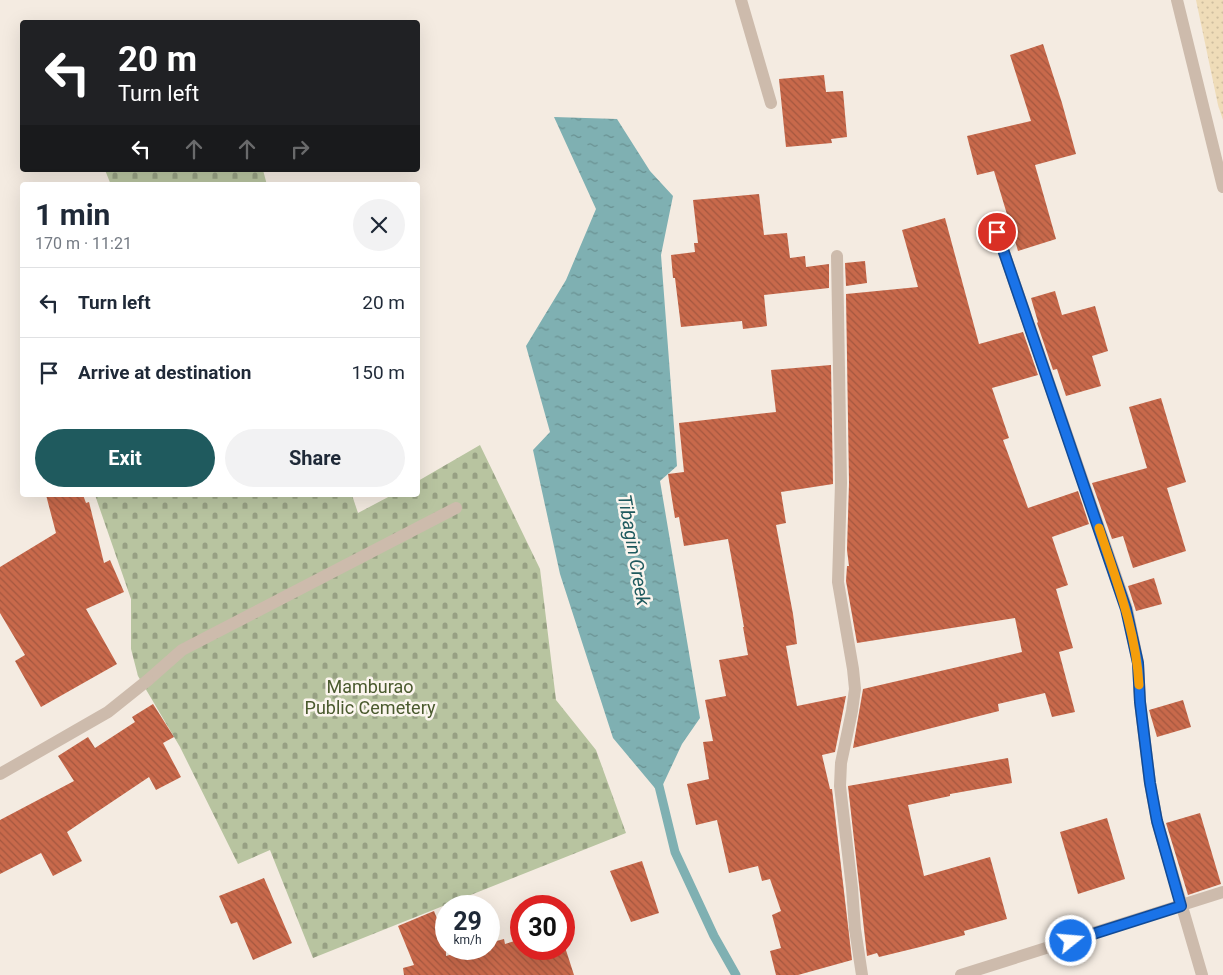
<!DOCTYPE html>
<meta charset="utf-8">
<style>
:root{--surface:#fff;--page:#f2f2f3;--text:#1f2937;--muted:#747a83;--line:#e0e1e3;--accent:#1f5a5e}
body{margin:0;font-family:Roboto,sans-serif;background:var(--page);color:var(--text);height:100vh;display:flex;flex-direction:column;font-size:19px;white-space:nowrap}
*{box-sizing:border-box;margin:0}
p{font-size:16px;color:var(--muted)}
.icon{flex:none;width:28px;height:28px;fill:none;stroke:currentColor;stroke-width:2;stroke-linecap:round;stroke-linejoin:round}
.map{position:relative;flex:1;overflow:hidden}
.side{position:absolute;left:20px;top:182px;width:400px;height:315px;display:flex;flex-direction:column;background:var(--surface);border-radius:5px;box-shadow:0 5px 20px #0002}
.side>*{flex:none}
.top-card{position:absolute;left:20px;top:20px;width:400px;height:152px;border-radius:5px;box-shadow:0 5px 20px #0002;background:#202124;color:#fff;overflow:hidden}
.speed{position:absolute;left:435px;top:895px;display:flex;gap:10px;font-size:25px;font-weight:700;text-align:center}
.speed>*{display:grid;place-content:center;width:65px;height:65px;border-radius:50%;background:var(--surface);box-shadow:0 5px 20px #0002;line-height:1}
.speed small{font-size:12px;font-weight:400}
.speed .limit{border:8px solid #d22;background:#fff;color:#111}
.pin{position:absolute;display:grid;place-items:center;width:42px;height:42px;color:#fff;margin:-21px;border:2px solid #fff;border-radius:50%;box-shadow:0 1px 5px #0007}
.me{position:absolute;width:55px;margin:-28px;rotate:73deg;stroke-linejoin:round;filter:drop-shadow(0 0 4px #0008)}
.turn{display:flex;align-items:center;gap:18px;height:105px;padding:0 15px;font-size:22px}
.turn .icon{width:65px;height:65px;stroke-width:2.5}
.turn b{display:block;font-size:35px;line-height:42px}
.lanes{display:flex;align-items:center;height:48px;padding:0 15px;background:#0003;justify-content:center;gap:25px;direction:ltr}
.lanes .off{opacity:.35}
.round{display:grid;place-items:center;flex:none;width:52px;height:52px;border-radius:26px;background:var(--page)}
.headline{display:flex;align-items:center;justify-content:space-between;height:85px;padding:0 15px}
h1{font-size:30px;font-weight:700;line-height:38px}
.action{display:flex;gap:10px;margin-top:auto;padding:10px 15px}
.action a{flex:1;height:58px;border-radius:30px;background:var(--accent);color:#fff;font-size:20px;font-weight:700;line-height:58px;text-align:center}
.action a+a{background:var(--page);color:var(--text)}
ul{padding:0;list-style:none}
li{display:flex;align-items:center;gap:15px;height:70px;padding:0 15px;border-top:1px solid var(--line)}
li div{flex:1}
li b{display:block;font-size:19px}
li em{font-style:normal}
.map>svg:first-child{display:block}
.sand{fill:url(#sand-dots)}
.cemetery{fill:url(#cemetery-stones)}
.water{fill:url(#water-ripples)}
.lines{fill:none;stroke-linecap:round;stroke-linejoin:round}
.stream{stroke:#7fb0b2;stroke-width:9}
.building{fill:url(#building-back-hatch)}
.lane{stroke:#cdbbac;stroke-width:12}
.street{stroke:#cdbbac;stroke-width:12}
.route-casing{stroke:#114b97;stroke-width:12}
.route{stroke:#1a73e8;stroke-width:9}
.slow{stroke:#f59e0b;stroke-width:9}
.labels{text-anchor:middle;dominant-baseline:central;stroke-width:5;stroke-linejoin:round;paint-order:stroke}
.park-label{font-size:18px;fill:#4a5a2e;stroke:#fbf5ee}
.water-label{font-size:19px;font-style:italic;fill:#1f5a5e;stroke:#fbf5ee}
</style>
<div class="map">
<svg width="1223" height="975" viewBox="0 0 1223 975">
<defs>
<pattern id="sand-dots" width="8" height="8" patternUnits="userSpaceOnUse" patternTransform="scale(1.25)"><rect width="8" height="8" fill="#efdcb8"/><path d="M2 2h.1M6 6h.1" fill="none" stroke="#cebd9e" stroke-width="1.8" stroke-linecap="round"/></pattern>
<pattern id="cemetery-stones" width="16" height="16" patternUnits="userSpaceOnUse" patternTransform="scale(1.25)"><rect width="16" height="16" fill="#b8c4a0"/><path d="M2 7V4a2 2 0 0 1 4 0v3zM10 15v-3a2 2 0 0 1 4 0v3z" fill="#97a083"/></pattern>
<pattern id="water-ripples" width="26" height="14" patternUnits="userSpaceOnUse" patternTransform="scale(1.25)"><rect width="26" height="14" fill="#7fb0b2"/><path d="M2 4q2-2 4 0t4 0M15 11q2-2 4 0t4 0" fill="none" stroke="#699091"/></pattern>
<pattern id="building-back-hatch" width="6" height="6" patternUnits="userSpaceOnUse" patternTransform="scale(1.25)"><rect width="6" height="6" fill="#c8694b"/><path d="M-1 5l2 2M0 0l6 6M5-1l2 2" fill="none" stroke="#a4573f"/></pattern>
</defs>
<rect width="100%" height="100%" fill="#f4ebe1"/>
<path class="sand" d="M1196,0H1223V120L1218,105Z"/>
<path class="cemetery" d="M105,170H263L267,185H111Z
M480,445L540,569L556,700L596,750L626,833L313,958L270,850L238,864L180,747L138,676L131,649V599L95,495H352L358,513L392,495H418V481Z"/>
<path class="water" d="M554,117L617,119L650,171L673,196L661,255L677,466L660,481L700,718L682,744L659,793L613,738L560,574L533,450L550,432L526,346L566,280L596,209Z"/>
<g class="lines">
<path class="stream" d="M658,782L675,852L714,936L736,975"/>
</g>
<path class="building" d="M1043,44L1062,103L1076,154L1035,165L1056,239L1018,251L994,171L977,175L967,136L1031,121L1010,55Z
M824,75L826,92L843,91L847,137L831,139L832,143L786,147L779,79Z
M759,194L764,235L787,233L790,258L805,256L806,267L829,264V288L764,295L767,326L743,329L742,321L681,327L675,278H673L671,255L695,252L694,243H698L693,200Z
M945,218L979,344L1023,332L1038,375L992,388L1009,438L1003,440L1028,508L1078,491L1089,524L1052,537L1068,585L1056,589L1073,648L1059,652L1075,712L1052,717L1045,693L998,704L999,711L853,748L863,689L1022,652L1015,618L857,643L851,609L846,581L847,566H849L847,550L849,483L846,294L918,287L902,230Z
M865,261L867,283L846,286L845,263Z
M1055,291L1062,315L1095,306L1108,351L1092,356L1101,386L1066,396L1057,369L1053,370L1037,323L1038,322L1031,298Z
M831,365L833,484L781,492L786,523L776,525L793,614L797,644L786,646L797,706L846,696L835,752L822,755L830,789H832L852,960L798,975H776L770,951L781,948L772,915L781,911L770,879L762,881L758,866L729,873L717,820L696,825L687,784L709,779L703,742L713,741L705,700L726,696L719,660L748,655L743,627H744L728,539L684,546L679,517L675,518L668,474L684,472L679,423L776,412L771,370Z
M1161,398L1186,482L1167,488L1186,551L1133,568L1123,536L1112,539L1092,483L1147,468L1129,407Z
M46,495H83L86,503L89,502L104,563L110,560L124,592L86,609L117,664L41,707L15,661L25,655L0,613V567L56,533Z
M1154,578L1162,604L1136,611L1128,586Z
M1183,700L1191,727L1157,737L1149,710Z
M153,704L174,737L163,743L181,777L156,790L149,777L67,832L82,861L53,876L41,853L0,874V820L74,781L58,756L88,737L95,748L135,722L132,717Z
M1008,758L1012,783L950,794V796L908,805L924,876L990,857L1007,919L964,931L965,935L920,947L879,957L877,953L867,956L848,786Z
M1200,813L1221,884L1188,895L1166,823Z
M1107,818L1125,879L1078,894L1060,832Z
M642,861L659,913L631,922L610,871Z
M264,878L292,943L253,960L237,922L231,924L219,896Z
M434,911L446,941V956L470,949H489V943L504,939L505,944L521,939V949H564V944L574,975H404L403,968L414,965L398,926Z"/>
<g class="lines">
<path class="lane" d="M148,680L182,650L456,508"/>
<path class="street" d="M741,0L771,103
M1177,0L1223,187
M997,232L1127,609L1138,663L1140,702L1150,783L1157,821L1202,975
M837,256L841,483L838,582L853,669L855,689L852,711L841,763L840,786L852,888L855,929L862,975
M0,774L108,712L148,680
M961,975L1223,892"/>
</g>
<g class="lines">
<defs>
<path id="route" d="M997,232L1126,609L1138,663L1140,702L1150,783L1157,821L1181,906L1071,941"/>
</defs>
<use href="#route" class="route-casing"/>
<use href="#route" class="route"/>
<path class="slow" d="M1099,528C1116,580 1136,630 1139,685"/>
</g>
<g class="labels">
<g class="park-label">
<text x="370" y="686">Mamburao<tspan x="370" dy="21">Public Cemetery</tspan></text>
</g>
<g class="water-label">
<text transform="translate(634 550) rotate(80)">Tibagin Creek</text>
</g>
</g>
</svg>
<div class="speed"><div>29<small>km/h</small></div><div class="limit">30</div></div>
<div class="pin" style="left:997px;top:232px;background:#d93025"><svg class="icon" aria-label="arrive" viewBox="0 0 24 24"><path d="M6 21V4h12l-3 4 3 4H6"/></svg></div>
<svg class="me" style="left:1071px;top:941px" viewBox="-20 -20 40 40"><circle r="17" fill="#1a73e8" stroke="#fff" stroke-width="3"/><path d="M0-11L8 9 0 5-8 9z" fill="#fff"/></svg>
<div class="top-card">
<div class="turn"><svg class="icon" aria-label="left" viewBox="0 0 24 24"><path d="M17 20v-9H6M10 6l-5 5 5 5"/></svg><div><b>20 m</b>Turn left</div></div>
<div class="lanes"><svg class="icon" aria-label="left" viewBox="0 0 24 24"><path d="M17 20v-9H6M10 6l-5 5 5 5"/></svg><svg class="icon off" aria-label="ahead" viewBox="0 0 24 24"><path d="M12 20V5M6 11l6-6 6 6"/></svg><svg class="icon off" aria-label="ahead" viewBox="0 0 24 24"><path d="M12 20V5M6 11l6-6 6 6"/></svg><svg class="icon off" aria-label="right" viewBox="0 0 24 24"><path d="M7 20v-9h11M14 6l5 5-5 5"/></svg></div>
</div>
<section class="side">
<div class="headline"><div><h1>1 min</h1><p>170 m · 11:21</p></div><a class="round"><svg class="icon" aria-label="close" viewBox="0 0 24 24"><path d="M6 6l12 12M18 6L6 18"/></svg></a></div>
<ul>
<li><svg class="icon" aria-label="left" viewBox="0 0 24 24"><path d="M17 20v-9H6M10 6l-5 5 5 5"/></svg><div><b>Turn left</b></div><em>20 m</em></li>
<li><svg class="icon" aria-label="arrive" viewBox="0 0 24 24"><path d="M6 21V4h12l-3 4 3 4H6"/></svg><div><b>Arrive at destination</b></div><em>150 m</em></li>
</ul>
<div class="action"><a>Exit</a><a>Share</a></div>
</section>
</div>
